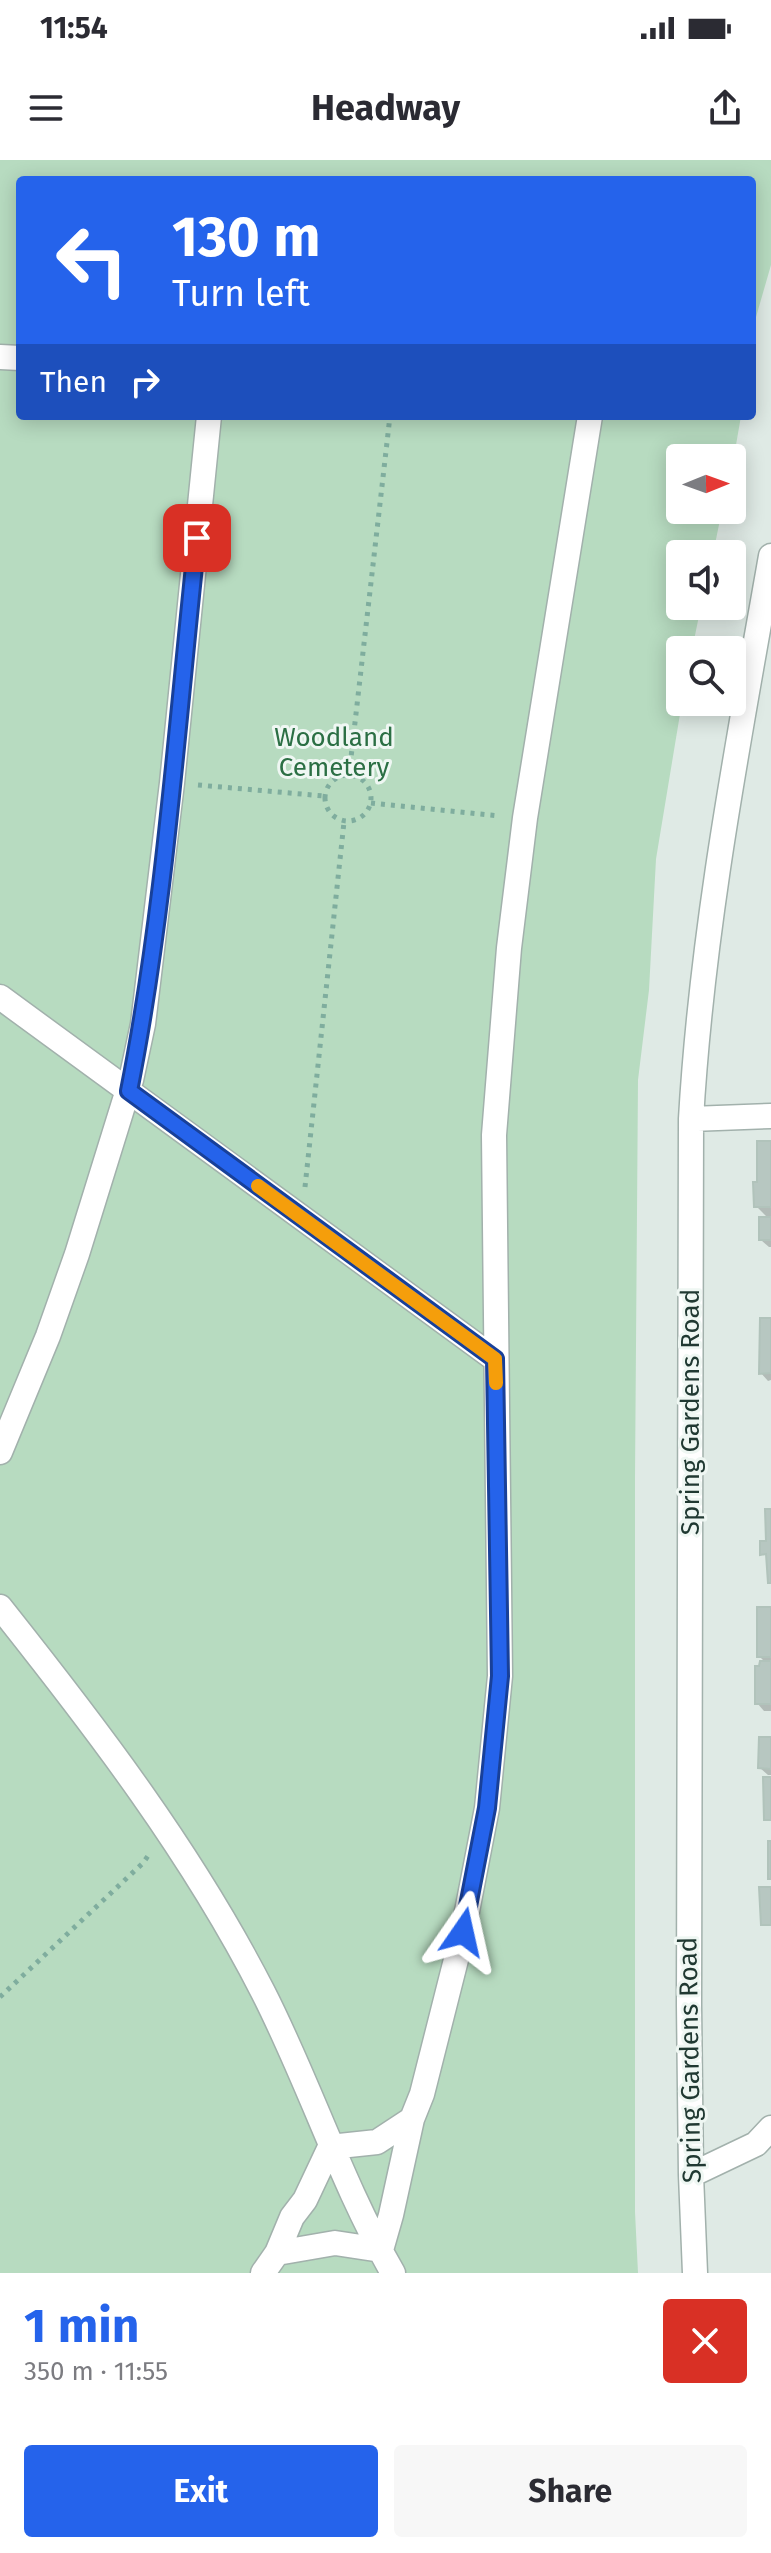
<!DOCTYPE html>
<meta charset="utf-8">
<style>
:root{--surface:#fff;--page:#f7f7f7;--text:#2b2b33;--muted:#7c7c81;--accent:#2563eb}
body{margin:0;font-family:"Fira Sans",sans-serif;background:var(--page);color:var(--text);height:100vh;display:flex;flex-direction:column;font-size:30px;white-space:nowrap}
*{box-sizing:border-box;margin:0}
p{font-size:26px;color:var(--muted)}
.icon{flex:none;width:44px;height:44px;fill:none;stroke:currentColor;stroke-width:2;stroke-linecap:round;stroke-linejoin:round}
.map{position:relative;height:2113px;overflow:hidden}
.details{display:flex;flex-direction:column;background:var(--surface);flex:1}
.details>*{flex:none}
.hud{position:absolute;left:16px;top:16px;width:740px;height:244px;border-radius:8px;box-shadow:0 4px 20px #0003;background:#2563eb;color:#fff;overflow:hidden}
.needle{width:52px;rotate:89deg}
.fabs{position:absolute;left:666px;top:284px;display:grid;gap:16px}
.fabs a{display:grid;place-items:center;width:80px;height:80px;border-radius:8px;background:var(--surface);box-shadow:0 4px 20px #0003;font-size:40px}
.pin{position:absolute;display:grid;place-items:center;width:68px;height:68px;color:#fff;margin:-34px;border-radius:16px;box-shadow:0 4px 12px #0006}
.me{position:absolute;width:88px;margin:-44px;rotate:11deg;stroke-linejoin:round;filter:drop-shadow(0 0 6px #0008)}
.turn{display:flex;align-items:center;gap:28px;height:168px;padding:0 24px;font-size:36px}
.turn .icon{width:104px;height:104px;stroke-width:2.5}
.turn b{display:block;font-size:56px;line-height:68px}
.then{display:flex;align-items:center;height:76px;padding:0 24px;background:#0003;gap:16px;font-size:30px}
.round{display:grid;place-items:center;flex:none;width:84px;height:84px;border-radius:8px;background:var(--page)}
.head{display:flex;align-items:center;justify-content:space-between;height:136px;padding:0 24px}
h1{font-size:48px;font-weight:700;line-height:60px;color:var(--accent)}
.cta{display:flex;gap:16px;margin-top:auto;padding:16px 24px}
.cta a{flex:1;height:92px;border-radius:8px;background:var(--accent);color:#fff;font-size:32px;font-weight:700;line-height:92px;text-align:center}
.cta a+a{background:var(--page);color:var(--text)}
.status{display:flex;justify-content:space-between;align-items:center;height:56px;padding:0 40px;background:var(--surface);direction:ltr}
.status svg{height:22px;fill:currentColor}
header{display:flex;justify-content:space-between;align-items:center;height:104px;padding:0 24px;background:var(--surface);font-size:36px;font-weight:700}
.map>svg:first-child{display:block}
.green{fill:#b7dbc0}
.shadow{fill:#0003}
.building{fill:#b7c7c1;stroke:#b1c3bb;stroke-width:2}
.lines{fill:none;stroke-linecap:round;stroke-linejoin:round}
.minor-casing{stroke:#a2b1ac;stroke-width:27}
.path{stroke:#7fad9e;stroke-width:5;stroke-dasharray:4 6;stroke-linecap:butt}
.minor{stroke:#fff;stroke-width:24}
.route-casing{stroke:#184099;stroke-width:20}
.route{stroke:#2563eb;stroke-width:14}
.slow{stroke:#f59e0b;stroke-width:14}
.labels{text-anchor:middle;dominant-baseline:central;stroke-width:6;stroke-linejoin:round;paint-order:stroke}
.park-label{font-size:26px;fill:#2b6f44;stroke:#eff7f3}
.street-label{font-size:26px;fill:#203932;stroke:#eff7f3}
</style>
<div class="status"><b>11:54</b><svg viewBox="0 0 49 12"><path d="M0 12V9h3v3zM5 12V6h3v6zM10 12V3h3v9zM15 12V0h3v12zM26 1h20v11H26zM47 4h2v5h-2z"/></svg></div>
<header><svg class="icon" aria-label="menu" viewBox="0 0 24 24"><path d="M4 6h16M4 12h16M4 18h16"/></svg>Headway<svg class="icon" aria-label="share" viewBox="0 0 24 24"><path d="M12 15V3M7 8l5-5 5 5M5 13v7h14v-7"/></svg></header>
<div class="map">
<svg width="771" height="2113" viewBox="0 0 771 2113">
<rect width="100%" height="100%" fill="#dfeae5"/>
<path class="green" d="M0,0H771V105L752,171V20H20V256H741L732,308V298H680V350H722L713,394H680V446H701L692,490H680V542H682L656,699L649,830L638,920L635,1317V2052L638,2113H0Z"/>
<path class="shadow" d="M771,983V1087H769L761,1080L769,1059L756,1046Z
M771,1160V1220L768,1221L761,1213Z
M771,1449V1551H764L757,1543L766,1503L759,1496Z
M771,1579V1615H768L760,1608Z"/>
<path class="building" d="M757,981H771V1047H754L753,1022H757Z
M759,1057H771V1080H759Z
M760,1158H771V1213L759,1214Z
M765,1349H771V1423H768L766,1394L760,1395V1381H766Z
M757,1447H771V1497H757Z
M760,1501H771V1544H755V1506H759Z
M759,1577H771V1609L758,1608Z
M763,1617H771V1660H764Z
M768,1681H771V1719H768Z
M759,1727H771V1765H761Z"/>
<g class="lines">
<defs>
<path id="minor" d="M0,197L20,198
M0,837L495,1199
M691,959L771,956
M0,1292L48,1176L77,1094L131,920L143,864L172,623L209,256
M0,1447C97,1569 192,1693 263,1832C310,1924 341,2023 393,2113
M330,1987L377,1982L412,1959L422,1934L463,1772L487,1648L500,1516L494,975L509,788L525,658L590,256
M691,2015L756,1984L771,1968
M381,2090L391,2055L412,1959
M277,2093L335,2083L381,2090
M263,2113L277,2093L292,2057L305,2040L330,1987
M695,2113L691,2015L689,1845L691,959C702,769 738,584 771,396"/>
</defs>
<use href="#minor" class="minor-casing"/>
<path class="path" d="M349,615L390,256
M325 638a23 23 0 1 1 46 0a23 23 0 1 1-46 0Z
M198,625L324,636
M371,643L500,656
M305,1027L344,662
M0,1837L143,1703L150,1693"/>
<use href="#minor" class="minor"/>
</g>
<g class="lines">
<defs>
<path id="route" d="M197,378C177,562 165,749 129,931L495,1199L500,1516L487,1648L463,1772"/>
</defs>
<use href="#route" class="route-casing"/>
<use href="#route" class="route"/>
<path class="slow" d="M258,1026L495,1199L496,1223"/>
</g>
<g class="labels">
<g class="park-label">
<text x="334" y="577">Woodland<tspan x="334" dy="30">Cemetery</tspan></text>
</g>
<g class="street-label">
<text transform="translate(690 1252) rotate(-90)">Spring Gardens Road</text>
<text transform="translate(690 1900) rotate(-91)">Spring Gardens Road</text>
</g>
</g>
</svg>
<div class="fabs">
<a><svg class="needle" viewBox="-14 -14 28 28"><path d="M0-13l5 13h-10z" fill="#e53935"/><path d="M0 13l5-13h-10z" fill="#7c7c81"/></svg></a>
<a><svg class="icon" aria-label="sound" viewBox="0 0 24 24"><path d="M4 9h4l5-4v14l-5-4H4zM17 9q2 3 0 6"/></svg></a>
<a><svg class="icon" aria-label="search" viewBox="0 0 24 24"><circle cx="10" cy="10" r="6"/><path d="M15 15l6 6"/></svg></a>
</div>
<div class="pin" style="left:197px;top:378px;background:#d93025"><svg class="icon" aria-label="arrive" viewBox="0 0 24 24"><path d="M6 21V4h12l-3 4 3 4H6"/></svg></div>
<svg class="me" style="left:463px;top:1772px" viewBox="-20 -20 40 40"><path d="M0-17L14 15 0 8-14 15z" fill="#2563eb" stroke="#fff" stroke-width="4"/></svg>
<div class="hud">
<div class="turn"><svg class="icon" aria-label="left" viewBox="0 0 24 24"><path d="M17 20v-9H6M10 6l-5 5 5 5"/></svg><div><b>130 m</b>Turn left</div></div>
<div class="then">Then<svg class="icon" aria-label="right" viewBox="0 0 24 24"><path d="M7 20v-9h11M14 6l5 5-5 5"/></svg></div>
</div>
</div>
<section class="details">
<div class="head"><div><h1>1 min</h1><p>350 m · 11:55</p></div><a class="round" style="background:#d93025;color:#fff"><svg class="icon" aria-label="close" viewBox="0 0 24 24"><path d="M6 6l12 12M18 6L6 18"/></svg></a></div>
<div class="cta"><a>Exit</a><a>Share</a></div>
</section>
